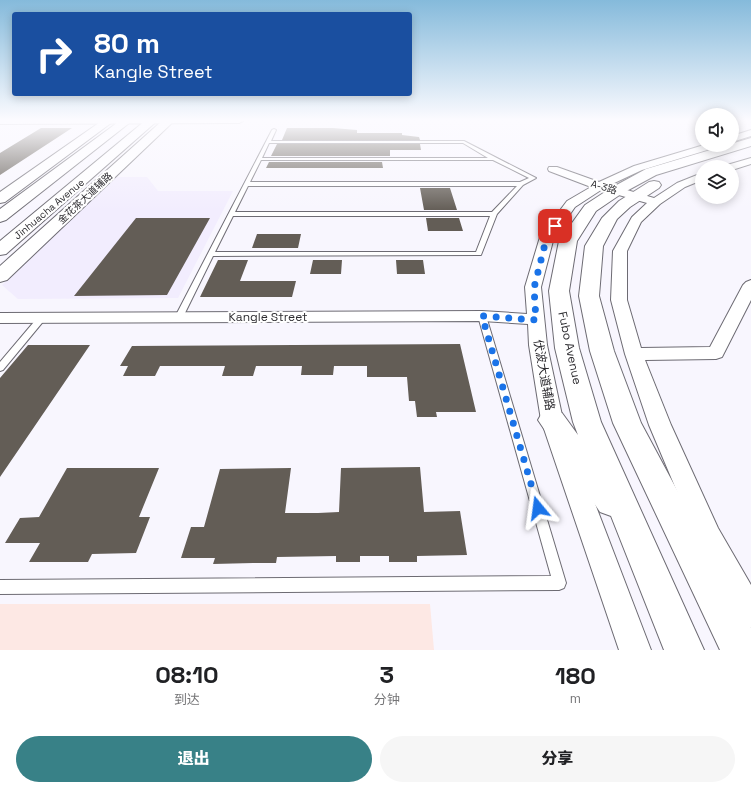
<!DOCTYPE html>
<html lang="zh">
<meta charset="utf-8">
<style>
:root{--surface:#fff;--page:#f6f6f6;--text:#202124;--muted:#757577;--accent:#388187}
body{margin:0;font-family:"Space Grotesk","Noto Sans SC",sans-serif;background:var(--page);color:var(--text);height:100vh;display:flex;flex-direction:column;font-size:15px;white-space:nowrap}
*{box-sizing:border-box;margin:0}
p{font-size:13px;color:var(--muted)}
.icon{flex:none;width:22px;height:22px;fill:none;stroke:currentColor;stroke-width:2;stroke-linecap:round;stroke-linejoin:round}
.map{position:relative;height:650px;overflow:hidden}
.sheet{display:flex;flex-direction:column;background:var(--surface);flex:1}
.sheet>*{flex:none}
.guide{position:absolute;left:12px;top:12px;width:400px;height:84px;border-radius:4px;box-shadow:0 2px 10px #0003;background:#1a4fa0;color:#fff;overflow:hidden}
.controls{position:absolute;left:695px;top:108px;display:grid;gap:8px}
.controls a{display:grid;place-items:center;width:44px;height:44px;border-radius:50%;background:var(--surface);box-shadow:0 2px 10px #0003;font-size:20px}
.pin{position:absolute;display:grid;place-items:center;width:34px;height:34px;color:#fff;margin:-17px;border-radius:8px;box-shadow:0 2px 6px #0006}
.me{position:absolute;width:44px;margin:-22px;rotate:344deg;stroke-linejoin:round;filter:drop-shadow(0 0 3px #0008)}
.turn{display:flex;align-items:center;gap:14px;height:84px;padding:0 16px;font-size:18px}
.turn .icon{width:52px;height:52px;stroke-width:2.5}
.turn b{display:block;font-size:28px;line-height:34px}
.eta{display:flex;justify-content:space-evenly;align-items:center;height:68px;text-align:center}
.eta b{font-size:24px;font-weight:800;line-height:28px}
.cta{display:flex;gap:8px;margin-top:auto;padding:8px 16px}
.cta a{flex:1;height:46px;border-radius:24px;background:var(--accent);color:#fff;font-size:16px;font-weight:800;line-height:46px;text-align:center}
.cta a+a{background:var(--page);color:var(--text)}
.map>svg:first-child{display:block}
.commercial{fill:#fde8e4}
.built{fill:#f2edfe}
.building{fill:#635d56}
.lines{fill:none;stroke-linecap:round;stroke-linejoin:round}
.lane-casing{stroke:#6d6b73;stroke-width:2}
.street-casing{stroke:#6d6b73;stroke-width:2}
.secondary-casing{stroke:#6d6b73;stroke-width:2}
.highway-casing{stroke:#6d6b73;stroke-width:2}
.lane{fill:#fff;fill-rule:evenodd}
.street{fill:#fff;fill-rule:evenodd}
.secondary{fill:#fff;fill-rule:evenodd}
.highway{fill:#fff;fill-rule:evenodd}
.route{stroke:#1a73e8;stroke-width:7;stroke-dasharray:0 12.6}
.labels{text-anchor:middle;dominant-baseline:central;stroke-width:4;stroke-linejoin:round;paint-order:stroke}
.far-street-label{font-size:10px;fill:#2e2d31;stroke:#fff}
.street-label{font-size:12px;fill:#2e2d31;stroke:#fff}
</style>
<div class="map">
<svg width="751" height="650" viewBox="0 0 751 650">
<rect width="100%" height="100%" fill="#f8f6fe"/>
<path class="commercial" d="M0,604H430L434,650H0Z"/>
<path class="built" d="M114,177H147L158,191H233L178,298L18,299L2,285Z"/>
<path class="building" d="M41,128H72L0,175V153Z
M287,128H333L357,130V133H402V135L419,137L420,140H282Z
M277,144H420L421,150H390V156H271Z
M269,162H382L383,168H266Z
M420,188H450L457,210H424Z
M136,218H210L167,295L74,296Z
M426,218H459L463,231H428Z
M257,234H301L298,248H252Z
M218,260H248L240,281H296L292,297H200Z
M313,260H342L341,274H310Z
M396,260H423L425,274H397Z
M460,344L476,412H436L437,417H417L415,401H409L407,377H367V366H334L333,375H301L302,366H256L253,376H222L225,366H160L155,376H123L128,366H120L132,346Z
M28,345H90L0,477V378Z
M420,467L424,512L460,511L467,555L417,556V562H389V556H360V562H336V556L277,557L276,563H253L213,564L215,558H181L191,527H204L220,469L291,468L285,513H318L339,512L341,468Z
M67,468H159L139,517H150L136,553L92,554L88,562H29L40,543H5L20,518L39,517Z"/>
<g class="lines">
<defs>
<path id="lane" d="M274,129L276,130L271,141H464L536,178L523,185L497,214L481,255L213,256L183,317L182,319H176L175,317L272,130ZM269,143H463L488,158H262ZM261,160H493L529,178L520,182H250ZM248,186H517L492,212H235ZM233,216H490L476,252H215Z
M479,314H482L486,316L566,583L564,588L559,590L0,594V580L551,576L478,316Z
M39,316H42L46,318L3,370L0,371V362Z"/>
<path id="street" d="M0,120H243V121L239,123L0,124Z
M751,130V136L732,142V136Z
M704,145H719L717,147L642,170L610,185L654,198L677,183L702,173V180L685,187L660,204L641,222L627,251V300L641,348L710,347L743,285L746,282L751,280V300L722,357L716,359L645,360L671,425L718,528L751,585V628L741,623L700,546L649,425L625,354L611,300L613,251L632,217L647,203L601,190L575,207L554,237L541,287L547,345L563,420L651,650H619L541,420L529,345L528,324L482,321L0,323V313L482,311L527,314L525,287L540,237L567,201L591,187L549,171L548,169L549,167H557L599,182L634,166Z
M751,158V164L732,170V167H726L727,165Z"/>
<path id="secondary" d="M103,120H115L5,202L0,203V192Z
M163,120H175L7,280L0,282V266Z
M751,138V146L656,175L621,194L596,211L577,241L569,291L579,348L601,422L704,650H664L611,516L600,512L538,420L542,413L552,410L562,413L578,435L573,422L555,348L549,291L559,241L585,205L611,188L646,169Z
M654,181L659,182L661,185L659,188L630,207L617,219L603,246L599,296L614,351L641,423L751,628V650H720L613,423L590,351L579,296L585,246L602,218L619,201L649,182Z"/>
<path id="highway" d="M121,120H133L6,220L0,222V209Z
M146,120H158L6,254L0,255V241Z"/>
</defs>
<use href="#lane" class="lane-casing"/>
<use href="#street" class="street-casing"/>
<use href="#secondary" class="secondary-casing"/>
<use href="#highway" class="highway-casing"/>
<use href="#lane" class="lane"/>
<use href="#street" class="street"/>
<use href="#secondary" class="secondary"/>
<use href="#highway" class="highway"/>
</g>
<linearGradient id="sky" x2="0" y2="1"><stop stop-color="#85badb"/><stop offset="0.57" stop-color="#fcfbff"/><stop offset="1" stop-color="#fcfbff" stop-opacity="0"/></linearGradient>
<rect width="751" height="211" fill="url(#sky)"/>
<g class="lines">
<path class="route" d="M538,508L482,316L536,320L534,288L547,236L555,226"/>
</g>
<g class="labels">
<g class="far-street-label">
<text transform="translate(604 187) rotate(17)">A-3路</text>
<text transform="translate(85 198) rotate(-43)">金花茶大道辅路</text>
<text transform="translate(49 209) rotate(-40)">Jinhuacha Avenue</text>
</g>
<g class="street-label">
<text x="268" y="317">Kangle Street</text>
<text transform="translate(570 348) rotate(78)">Fubo Avenue</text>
<text transform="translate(544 375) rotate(80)">伏波大道辅路</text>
</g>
</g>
</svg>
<div class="controls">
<a><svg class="icon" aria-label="sound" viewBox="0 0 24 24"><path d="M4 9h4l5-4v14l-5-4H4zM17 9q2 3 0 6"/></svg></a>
<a><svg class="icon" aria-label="layers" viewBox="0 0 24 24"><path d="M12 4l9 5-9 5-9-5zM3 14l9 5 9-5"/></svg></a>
</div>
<div class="pin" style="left:555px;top:226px;background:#d93025"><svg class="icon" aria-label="arrive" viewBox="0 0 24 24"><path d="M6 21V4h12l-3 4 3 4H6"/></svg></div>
<svg class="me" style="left:538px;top:508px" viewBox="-20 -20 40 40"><path d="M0-17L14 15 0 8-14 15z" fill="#1a73e8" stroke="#fff" stroke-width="4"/></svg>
<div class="guide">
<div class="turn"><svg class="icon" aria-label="right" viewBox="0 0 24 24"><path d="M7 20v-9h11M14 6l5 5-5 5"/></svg><div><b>80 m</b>Kangle Street</div></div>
</div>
</div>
<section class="sheet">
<div class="eta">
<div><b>08:10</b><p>到达</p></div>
<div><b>3</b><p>分钟</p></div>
<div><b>180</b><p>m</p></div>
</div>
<div class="cta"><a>退出</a><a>分享</a></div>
</section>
